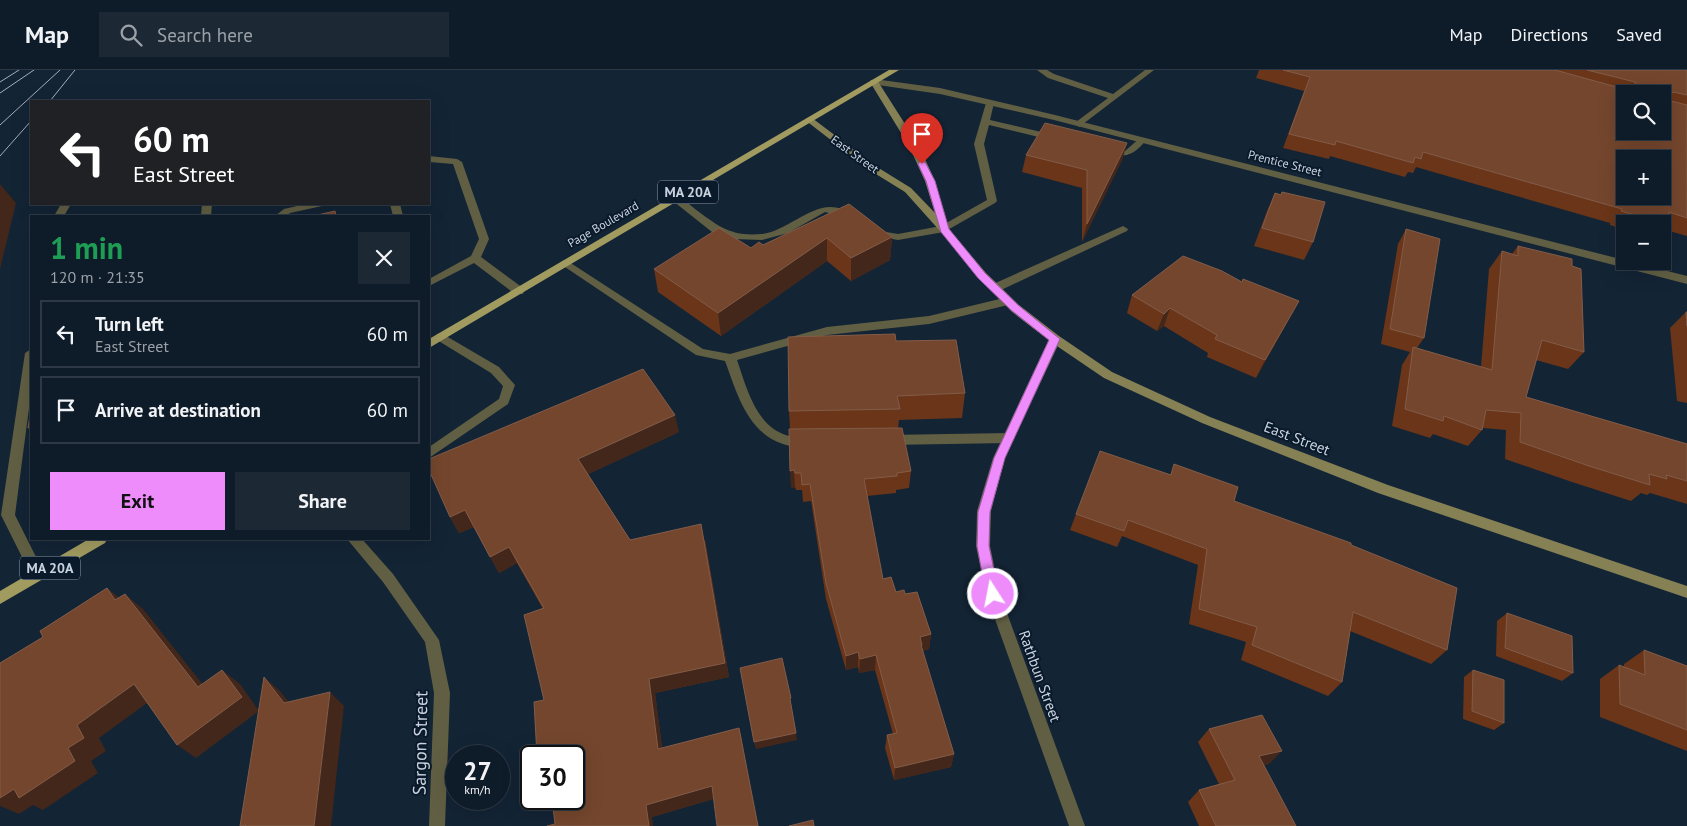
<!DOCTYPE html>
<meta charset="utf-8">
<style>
:root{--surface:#0e1b28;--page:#1c2834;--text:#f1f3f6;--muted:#9ba1a8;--line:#2e3945;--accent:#ed8cfa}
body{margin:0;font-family:"PT Sans",sans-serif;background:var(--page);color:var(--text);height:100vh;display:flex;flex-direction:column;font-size:19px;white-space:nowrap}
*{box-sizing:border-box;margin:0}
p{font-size:16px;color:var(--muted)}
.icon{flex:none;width:28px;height:28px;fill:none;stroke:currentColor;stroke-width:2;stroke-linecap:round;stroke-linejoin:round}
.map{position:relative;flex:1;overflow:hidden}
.panel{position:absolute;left:30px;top:145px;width:400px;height:325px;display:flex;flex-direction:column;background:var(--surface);border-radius:0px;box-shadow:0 5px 20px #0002,0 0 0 1px var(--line)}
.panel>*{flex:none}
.banner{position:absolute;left:30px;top:30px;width:400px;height:105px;border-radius:0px;box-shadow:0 5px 20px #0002,0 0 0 1px var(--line);background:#202124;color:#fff;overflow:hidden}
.tools{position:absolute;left:1616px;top:15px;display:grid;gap:10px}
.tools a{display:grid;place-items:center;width:55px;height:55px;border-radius:0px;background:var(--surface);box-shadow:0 5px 20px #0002,0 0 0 1px var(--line);font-size:25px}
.speed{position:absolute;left:445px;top:675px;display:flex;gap:10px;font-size:25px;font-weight:700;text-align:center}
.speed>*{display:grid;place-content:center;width:65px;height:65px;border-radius:50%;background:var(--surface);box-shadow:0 5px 20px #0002,0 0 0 1px var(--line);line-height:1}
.speed small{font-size:12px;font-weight:400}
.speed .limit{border:2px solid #111;border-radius:8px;background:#fff;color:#111}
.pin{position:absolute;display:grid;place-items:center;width:42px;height:42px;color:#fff;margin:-51px -21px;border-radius:50% 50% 50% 0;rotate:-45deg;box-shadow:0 0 5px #0007}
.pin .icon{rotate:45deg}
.me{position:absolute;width:55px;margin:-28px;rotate:349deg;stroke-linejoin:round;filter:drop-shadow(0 0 4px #0008)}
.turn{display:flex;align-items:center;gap:18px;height:105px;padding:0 20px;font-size:22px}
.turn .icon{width:65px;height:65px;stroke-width:2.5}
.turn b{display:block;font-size:35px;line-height:42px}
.round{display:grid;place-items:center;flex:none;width:52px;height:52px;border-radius:0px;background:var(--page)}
.overview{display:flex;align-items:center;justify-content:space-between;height:85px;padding:0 20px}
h1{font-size:30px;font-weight:700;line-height:38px;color:#1e9e55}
.action{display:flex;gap:10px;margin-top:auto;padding:10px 20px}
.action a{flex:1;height:58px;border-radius:0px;background:var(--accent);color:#111;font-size:20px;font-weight:700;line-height:58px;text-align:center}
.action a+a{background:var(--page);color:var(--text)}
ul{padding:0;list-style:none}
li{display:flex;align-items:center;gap:15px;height:68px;margin:0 10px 8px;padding:0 10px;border:2px solid var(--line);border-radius:0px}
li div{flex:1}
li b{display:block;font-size:19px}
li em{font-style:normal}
header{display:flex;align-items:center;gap:30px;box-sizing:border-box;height:70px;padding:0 25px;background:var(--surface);border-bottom:1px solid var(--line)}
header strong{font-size:24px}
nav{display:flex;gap:28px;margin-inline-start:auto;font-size:18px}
.search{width:350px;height:45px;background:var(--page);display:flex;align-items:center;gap:12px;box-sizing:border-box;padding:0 18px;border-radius:0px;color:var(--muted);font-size:19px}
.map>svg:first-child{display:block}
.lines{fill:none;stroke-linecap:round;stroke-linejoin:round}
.lane{fill:#615f43;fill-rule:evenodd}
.street{fill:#615f43;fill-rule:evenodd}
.secondary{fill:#858154;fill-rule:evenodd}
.primary{fill:#a19b60;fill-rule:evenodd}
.tram{stroke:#a3afbc;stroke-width:1}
.wall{fill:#6a3518}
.shaded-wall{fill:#43271b}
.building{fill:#74462d;stroke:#825c49;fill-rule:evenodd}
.route{fill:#ed8cfa;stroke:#9a5ba2}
.labels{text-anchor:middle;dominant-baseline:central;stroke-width:4;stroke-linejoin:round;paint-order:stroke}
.far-street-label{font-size:12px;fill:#c9d3df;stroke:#0a1a2b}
.shield{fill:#0a1a2b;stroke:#909ca9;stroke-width:1}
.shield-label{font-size:14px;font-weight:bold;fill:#c9d3df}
.street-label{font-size:15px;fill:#c9d3df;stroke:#0a1a2b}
.near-street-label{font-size:18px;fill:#c9d3df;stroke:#0a1a2b}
</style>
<header>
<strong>Map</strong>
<div class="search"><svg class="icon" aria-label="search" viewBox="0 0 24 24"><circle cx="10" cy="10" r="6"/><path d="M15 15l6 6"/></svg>Search here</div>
<nav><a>Map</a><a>Directions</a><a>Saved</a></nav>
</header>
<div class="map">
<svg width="1687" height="756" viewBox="0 0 1687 756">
<rect width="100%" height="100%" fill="#132435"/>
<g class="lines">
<path class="lane" d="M1037,0H1047L1054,4L1113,24L1145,0H1154L1079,57L1075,54L1076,52L1108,28L1048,8Z
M990,30L994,33L990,50L1058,66L1060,68L1055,71L989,55L984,74L997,131L995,133L944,162L898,170L870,165V161L874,160L898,164L941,156L987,130L974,74L986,33Z
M1141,67L1146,70C1134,86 1124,88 1105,84L1103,82L1108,79L1125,81Z
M429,86L457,89L462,92L489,169L481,187L523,218L524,221L523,224H515L474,193L429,216V209L471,186L479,169L453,94L429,92Z
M676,126C683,128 689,134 695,139C718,156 731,167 762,164C792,161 825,117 853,148L848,151L833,144L825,142L788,163L762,170L733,169L712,162L673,131L671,129Z
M61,134H71L64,146H54Z
M202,134H212L211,146H201Z
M306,134H324L322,136L290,143L286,146H275L284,139Z
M390,134H400L403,146H393Z
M1123,156L1128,159L1127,161L999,221H991L990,218L991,215Z
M566,190L703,279L730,284L827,257L929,246L1008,227L1013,231L1008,235L929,254L827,265L737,290C746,316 755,353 783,364C792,368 801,365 809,368L811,371L809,374C801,377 791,377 783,374C747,362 737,323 725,291L696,285L562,195L561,193L562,191Z
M441,263L499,297L515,315L508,334L429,388V377L499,329L503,316L491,303L437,270L435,267L437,264Z
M31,279V323L15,445L45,505L43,509L38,511L33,509L1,445L25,283Z
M1009,363L1013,365L1015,368L1013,371L1009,373L887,375L883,373L881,370L883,367L887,365Z"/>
<path class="street" d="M874,9L940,18L1055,45L1687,206V214L1054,50L940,24L871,14L870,12Z
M1055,265L1061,269L1005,388L991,441L990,476L1000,524L1085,756H1069L986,524L976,476L977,441L993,388L1049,269Z
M347,469H362L393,504L439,570L450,623L445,756H429L434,623L425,572L383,512Z"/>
<path class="secondary" d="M871,10H877L919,76L935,111L948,158L986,203L1019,235L1059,266L1112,302L1210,347L1388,415L1687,516V528L1378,423L1202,353L1104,308L1051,272L1011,241L978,207L940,161L905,122L871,101L805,50L809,47L812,48L877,97L911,118L935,143L925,111L909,76L870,12Z"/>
<path class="primary" d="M889,0H899L429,278V269Z
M89,469H107L105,473L0,534V521Z"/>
<path class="tram" d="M0,12L19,0
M0,23L34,0
M50,31L75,0
M0,55L60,0
M0,86L31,51"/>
</g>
<path class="wall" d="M1259,0H1687V166L1662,159V154H1625V160L1610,155V153L1416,97L1413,103L1408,102L1405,107L1330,86L1329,89L1283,78L1304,21L1256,8Z
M1127,73L1122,90L1082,172V118L1022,102L1026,85Z
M1275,123L1313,172L1304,190L1254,176L1267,141Z
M849,134L892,167L890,190L851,211L827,191L721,266L658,222L654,199L763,175Z
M1406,159L1424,268L1417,278L1481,297L1489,199L1502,181L1512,184L1518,176L1572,196L1584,282L1568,299L1536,290L1526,327L1687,374V434L1650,423L1647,425L1641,423L1631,431L1572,412L1505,389L1506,360L1483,358L1482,360L1468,376L1433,364L1430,368L1392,356L1402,295L1410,282L1381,274L1398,174Z
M1242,212L1299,231L1256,308L1207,287L1208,283L1164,256L1157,261L1127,243L1132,225Z
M1686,242H1687V333L1677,331L1670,258Z
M896,271L965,323L962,348L899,350L898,359L911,401L909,418L896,420V423L867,426L883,509L896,522L905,524L931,564L929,579L922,581L954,684L951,697L894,710L885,678L887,665L893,664L875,600L859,603L858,597L846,600L826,529L811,431L803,432L802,420H796L795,417L791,418L790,359L789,341Z
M679,362L588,404L630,470H705L729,607L655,623L662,678L739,658L742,671L713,729L652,747L555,754L544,630L543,539L517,493L499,503L474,457L459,463L450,447Z
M1174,394L1234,431L1351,475L1447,580L1431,594L1350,561L1342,612L1328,626L1241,590L1246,572L1189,554L1198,495L1122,466L1117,477L1070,460L1076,444L1170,405Z
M1507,543L1573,603L1562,611L1496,586L1497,551Z
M1644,580L1687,596V681L1600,647V609L1619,595L1624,597V594Z
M1473,600L1504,653L1494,660L1463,649L1464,607Z
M1209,659L1269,694L1263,695L1296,756H1199L1188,732L1199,720L1219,714L1198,672Z"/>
<path class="shaded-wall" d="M1127,73L1122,90L1082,172L1087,154Z
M0,114L16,133L0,199Z
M892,167L890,190L851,211V188Z
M827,168V191L721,266L718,243Z
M1299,231L1289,249L1256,308L1265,290Z
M1170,238L1164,256L1157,261L1164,244Z
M675,345L679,362L584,406L578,389Z
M794,400L795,417L791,418L790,401Z
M465,440L474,457L459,463L450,447Z
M701,454L729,607L655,623L664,692L658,679L649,609Z
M509,477L517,493L499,503L490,487Z
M107,518L127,534L115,530Z
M125,524L143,539L216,631L198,617Z
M931,564L929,579L921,581L920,567Z
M858,582V597L846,600V586Z
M876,585L875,600L859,603L860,589Z
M222,600L240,614L259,641L196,688L177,675Z
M264,607L280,621L300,646L284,633Z
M134,614L154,628L99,668L106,681L91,691L98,703L43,740L33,735L19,744L0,736V728L68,678L77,655Z
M330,622L344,636L331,756H314Z
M796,663L797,670L756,679L754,672Z
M1282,681L1269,694L1247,699L1259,686Z
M954,684L951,697L894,710L895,698Z
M712,716L716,728L652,747L653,756H649L646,735Z"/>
<path class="building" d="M1283,0H1555L1635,22L1637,20L1635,12L1587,0H1687V25L1673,22L1671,24V31L1687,35V148L1669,142L1668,147L1662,146L1660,153L1621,141L1622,139L1423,82L1421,89L1415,87L1413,93L1336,71L1335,75L1289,64L1310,7ZM1625,24H1662V61H1625ZM1625,89H1662V126H1625Z
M1045,53L1127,73L1087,154V100L1026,85Z
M1282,122L1325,132L1313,172L1262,158L1275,123L1281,125Z
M849,134L892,167L851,188L827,168L718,243L654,199L719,158L751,178L759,172L763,175Z
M335,141L336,146H313Z
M1406,159L1440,169L1424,268L1390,259Z
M1518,176L1572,189V196L1581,199L1584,282L1542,270L1526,327L1687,374V411L1666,405L1667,409L1649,404L1650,415L1589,396L1520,372L1521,343L1486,340L1482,360L1444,346L1443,351L1405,339L1413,277L1492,300L1502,181L1518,186Z
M1183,186L1222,201L1242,212L1243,209L1299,231L1265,290L1215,269L1217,265L1170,238L1164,244L1132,225Z
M1686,242H1687V256Z
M895,264L896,271L956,270L965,323L897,326L900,339L789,341L788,267Z
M643,299L675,345L578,389L630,470L701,454L725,593L649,609L658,679L739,658L758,756H717L712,716L646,735L649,756H547L555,754L552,729H574V686H537L534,632L544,630L524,545L544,538L509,477L490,487L465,440L450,447L429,400V389Z
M31,339V357L28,358Z
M902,358L911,401L897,403V406L864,409L883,509L891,507L896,522L904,520L905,524L917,522L931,564L920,567L922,575H921L954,684L895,698L887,665L897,663L876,585L860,589L858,582L846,586L826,513L810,414L802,415L801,403H795L794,400L790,401L789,359Z
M1100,381L1171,405L1174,394L1238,417L1234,431L1351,473V475L1457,518L1447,580L1353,542L1342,612L1252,575L1257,557L1199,539L1207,479L1128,450L1124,461L1076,444Z
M107,518L115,530L125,524L198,617L222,600L242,627L177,675L134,614L77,655L84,668L68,678L75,691L19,728L14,719L0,728V593L43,567L40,561Z
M1507,543L1572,566L1573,603L1505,578Z
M1644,580L1687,596V660L1620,634L1619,595L1645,605Z
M782,588L791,628L790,629L796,663L754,672L740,598Z
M1473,600L1504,610V653L1472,641Z
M264,607L284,633L330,622L314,756H245L246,755L240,756Z
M1262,645L1282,681L1259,686L1296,756H1216L1199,720L1235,710L1209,659Z
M813,750L814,756H789Z"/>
<path class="route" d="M919,92H925L935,111L949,159L985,203L1018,235L1060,269L1005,388L990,442L989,476L999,524L997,528L993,530L988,528L986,524L977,476L978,442L994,388L1049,270L1011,240L978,208L941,162L926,111L918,94Z"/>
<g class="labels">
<g class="far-street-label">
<text transform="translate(855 84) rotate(36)">East Street</text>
<text transform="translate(1285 93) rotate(14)">Prentice Street</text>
<text transform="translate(603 154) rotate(-30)">Page Boulevard</text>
</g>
<g class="shield">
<rect x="658" y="110.5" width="60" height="23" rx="4"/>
<rect x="20" y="486.5" width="60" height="23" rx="4"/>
</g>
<g class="shield-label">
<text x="688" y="122">MA 20A</text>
<text x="50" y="498">MA 20A</text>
</g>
<g class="street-label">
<text transform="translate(1297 368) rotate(21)">East Street</text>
<text transform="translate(1040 606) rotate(70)">Rathbun Street</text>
</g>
<g class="near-street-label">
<text transform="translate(420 673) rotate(-89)">Sargon Street</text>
</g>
</g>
</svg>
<div class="tools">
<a><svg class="icon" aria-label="search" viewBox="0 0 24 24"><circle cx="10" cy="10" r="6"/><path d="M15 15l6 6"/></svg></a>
<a>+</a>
<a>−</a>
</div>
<div class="speed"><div>27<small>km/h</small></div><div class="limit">30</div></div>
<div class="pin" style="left:922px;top:94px;background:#d93025"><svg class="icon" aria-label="arrive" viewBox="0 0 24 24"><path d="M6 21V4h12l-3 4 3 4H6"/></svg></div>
<svg class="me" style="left:993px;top:524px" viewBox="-20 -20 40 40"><circle r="17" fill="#ed8cfa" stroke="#fff" stroke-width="3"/><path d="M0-11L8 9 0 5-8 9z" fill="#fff"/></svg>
<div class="banner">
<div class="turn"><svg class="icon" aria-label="left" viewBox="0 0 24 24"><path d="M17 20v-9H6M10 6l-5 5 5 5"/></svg><div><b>60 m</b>East Street</div></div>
</div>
<section class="panel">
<div class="overview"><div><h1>1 min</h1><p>120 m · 21:35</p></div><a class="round"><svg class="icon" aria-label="close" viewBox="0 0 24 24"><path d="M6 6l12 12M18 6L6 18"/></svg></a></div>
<ul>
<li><svg class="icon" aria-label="left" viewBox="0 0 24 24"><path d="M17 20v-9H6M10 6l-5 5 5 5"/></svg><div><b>Turn left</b><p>East Street</p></div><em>60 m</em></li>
<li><svg class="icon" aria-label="arrive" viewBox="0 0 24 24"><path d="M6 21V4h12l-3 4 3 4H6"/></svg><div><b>Arrive at destination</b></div><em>60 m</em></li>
</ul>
<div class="action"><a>Exit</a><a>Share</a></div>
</section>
</div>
